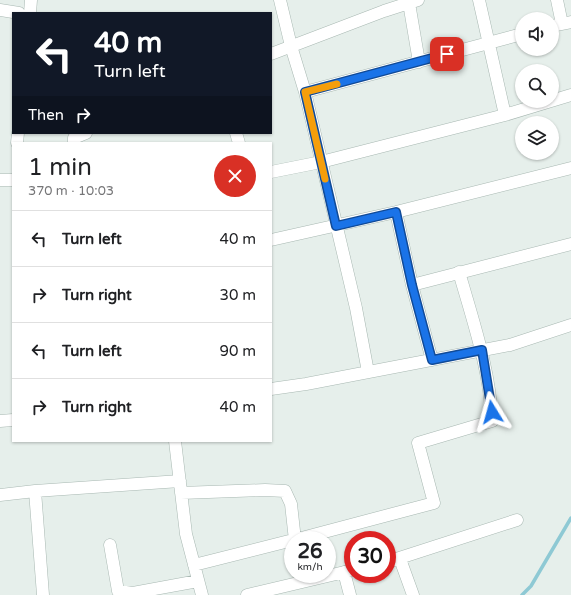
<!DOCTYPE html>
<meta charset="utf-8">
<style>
:root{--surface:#fff;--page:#f6f6f6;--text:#202124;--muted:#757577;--line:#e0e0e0}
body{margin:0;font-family:"Varela Round",sans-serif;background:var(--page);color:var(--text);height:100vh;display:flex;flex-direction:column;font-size:15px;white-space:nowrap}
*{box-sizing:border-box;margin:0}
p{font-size:13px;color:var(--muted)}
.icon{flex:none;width:22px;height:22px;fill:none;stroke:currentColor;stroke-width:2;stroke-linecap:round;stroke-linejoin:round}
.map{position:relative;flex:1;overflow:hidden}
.drawer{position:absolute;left:12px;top:142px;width:260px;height:300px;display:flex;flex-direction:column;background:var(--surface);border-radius:0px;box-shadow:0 1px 3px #0004}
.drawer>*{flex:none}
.guide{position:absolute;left:12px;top:12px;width:260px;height:122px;border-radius:0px;box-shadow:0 1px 3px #0004;background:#111827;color:#fff;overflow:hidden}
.controls{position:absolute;left:515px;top:12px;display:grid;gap:8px}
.controls a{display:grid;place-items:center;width:44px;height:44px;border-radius:50%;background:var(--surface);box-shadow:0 1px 3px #0004;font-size:20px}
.speed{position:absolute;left:284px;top:531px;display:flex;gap:8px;font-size:20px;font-weight:700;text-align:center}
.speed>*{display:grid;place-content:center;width:52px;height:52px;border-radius:50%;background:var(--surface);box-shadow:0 1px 3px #0004;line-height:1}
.speed small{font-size:10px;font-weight:400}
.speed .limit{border:6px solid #d22;background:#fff;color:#111}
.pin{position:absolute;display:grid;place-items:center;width:34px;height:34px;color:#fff;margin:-17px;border-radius:8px;box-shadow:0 2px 6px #0006}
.me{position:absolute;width:44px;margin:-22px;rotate:352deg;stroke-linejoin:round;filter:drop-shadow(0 0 3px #0008)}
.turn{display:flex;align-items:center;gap:14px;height:84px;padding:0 16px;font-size:18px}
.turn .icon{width:52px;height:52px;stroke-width:2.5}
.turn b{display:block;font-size:28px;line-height:34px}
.then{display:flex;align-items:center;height:38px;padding:0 16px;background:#0003;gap:8px;font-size:15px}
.round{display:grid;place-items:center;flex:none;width:42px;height:42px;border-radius:21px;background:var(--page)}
.summary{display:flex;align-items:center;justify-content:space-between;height:68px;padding:0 16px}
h1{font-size:24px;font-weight:600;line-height:30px}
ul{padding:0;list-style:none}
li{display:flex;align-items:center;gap:12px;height:56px;padding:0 16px;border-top:1px solid var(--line)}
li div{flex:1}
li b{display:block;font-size:15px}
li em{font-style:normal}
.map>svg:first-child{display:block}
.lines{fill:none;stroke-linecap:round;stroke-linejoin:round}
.stream{stroke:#8ec9d4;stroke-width:3.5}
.minor-casing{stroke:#a8b8b2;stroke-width:13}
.minor{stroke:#fff;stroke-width:12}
.route-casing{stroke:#114b97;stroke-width:10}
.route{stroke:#1a73e8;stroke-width:7}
.slow{stroke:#f59e0b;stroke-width:7}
</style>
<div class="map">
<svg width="571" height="595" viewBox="0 0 571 595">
<rect width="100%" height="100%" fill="#e6efeb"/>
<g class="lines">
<path class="stream" d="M522,595L531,586L571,518"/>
<defs>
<path id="minor" d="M280,0L291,46L305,92L356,308L368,372
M479,0L505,115L571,95
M557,0L562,24
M409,3L419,62
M0,10L19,13
M30,13L31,0
M552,26L571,22
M271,54L384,11L418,0
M305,92L522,34
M236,133L239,143
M17,143L18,133
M74,143V138L86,133
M271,172L321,162L505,115
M0,180H13
M396,212L412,285L432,360
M271,240L396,212L571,168
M412,285L571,244
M271,389L306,384L510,345L571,325
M0,421L13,420
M175,441L186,534L202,595
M35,491L43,595
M181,493L265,490L285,491L291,504L295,540
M0,495L35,491L180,481
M294,540L434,503L418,443L492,421C490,370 473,321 459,272
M110,545L118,591L133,593L198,581
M400,559L413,595
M387,562L517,520
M194,565L293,540
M344,572L350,595
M247,595L353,570"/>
</defs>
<use href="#minor" class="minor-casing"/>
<use href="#minor" class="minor"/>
</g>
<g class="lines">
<defs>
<path id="route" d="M447,54L305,92L336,226L396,212L412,285L432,360L482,350L492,412"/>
</defs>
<use href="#route" class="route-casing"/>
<use href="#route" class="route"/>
<path class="slow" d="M325,179L305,92L337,84"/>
</g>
</svg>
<div class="controls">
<a><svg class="icon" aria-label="sound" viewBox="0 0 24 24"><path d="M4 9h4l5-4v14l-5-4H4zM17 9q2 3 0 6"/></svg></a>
<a><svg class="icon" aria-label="search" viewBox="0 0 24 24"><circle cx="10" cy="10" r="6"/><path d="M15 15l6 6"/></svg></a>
<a><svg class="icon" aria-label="layers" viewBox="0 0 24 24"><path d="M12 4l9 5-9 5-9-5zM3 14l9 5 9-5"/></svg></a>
</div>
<div class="speed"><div>26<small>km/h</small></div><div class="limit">30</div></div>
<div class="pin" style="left:447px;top:54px;background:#d93025"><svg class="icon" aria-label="arrive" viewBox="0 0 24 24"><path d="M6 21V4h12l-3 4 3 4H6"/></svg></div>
<svg class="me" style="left:492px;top:412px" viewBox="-20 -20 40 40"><path d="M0-17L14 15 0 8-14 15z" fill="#1a73e8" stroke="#fff" stroke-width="4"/></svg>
<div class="guide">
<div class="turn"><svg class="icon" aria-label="left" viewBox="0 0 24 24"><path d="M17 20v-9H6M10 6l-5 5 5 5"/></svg><div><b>40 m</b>Turn left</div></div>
<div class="then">Then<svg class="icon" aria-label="right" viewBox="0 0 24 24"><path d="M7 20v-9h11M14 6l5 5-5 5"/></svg></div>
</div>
<section class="drawer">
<div class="summary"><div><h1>1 min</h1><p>370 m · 10:03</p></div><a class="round" style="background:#d93025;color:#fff"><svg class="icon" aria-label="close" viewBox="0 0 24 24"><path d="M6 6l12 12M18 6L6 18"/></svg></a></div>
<ul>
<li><svg class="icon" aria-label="left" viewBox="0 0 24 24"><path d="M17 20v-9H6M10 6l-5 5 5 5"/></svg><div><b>Turn left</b></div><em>40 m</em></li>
<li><svg class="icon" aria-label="right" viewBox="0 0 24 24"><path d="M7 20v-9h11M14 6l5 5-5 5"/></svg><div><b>Turn right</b></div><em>30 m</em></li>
<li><svg class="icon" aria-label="left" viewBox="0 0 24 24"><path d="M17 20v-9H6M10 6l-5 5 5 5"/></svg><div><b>Turn left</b></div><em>90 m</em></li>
<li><svg class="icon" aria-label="right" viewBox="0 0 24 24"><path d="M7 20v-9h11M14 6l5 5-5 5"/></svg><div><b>Turn right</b></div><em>40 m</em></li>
</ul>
</section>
</div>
